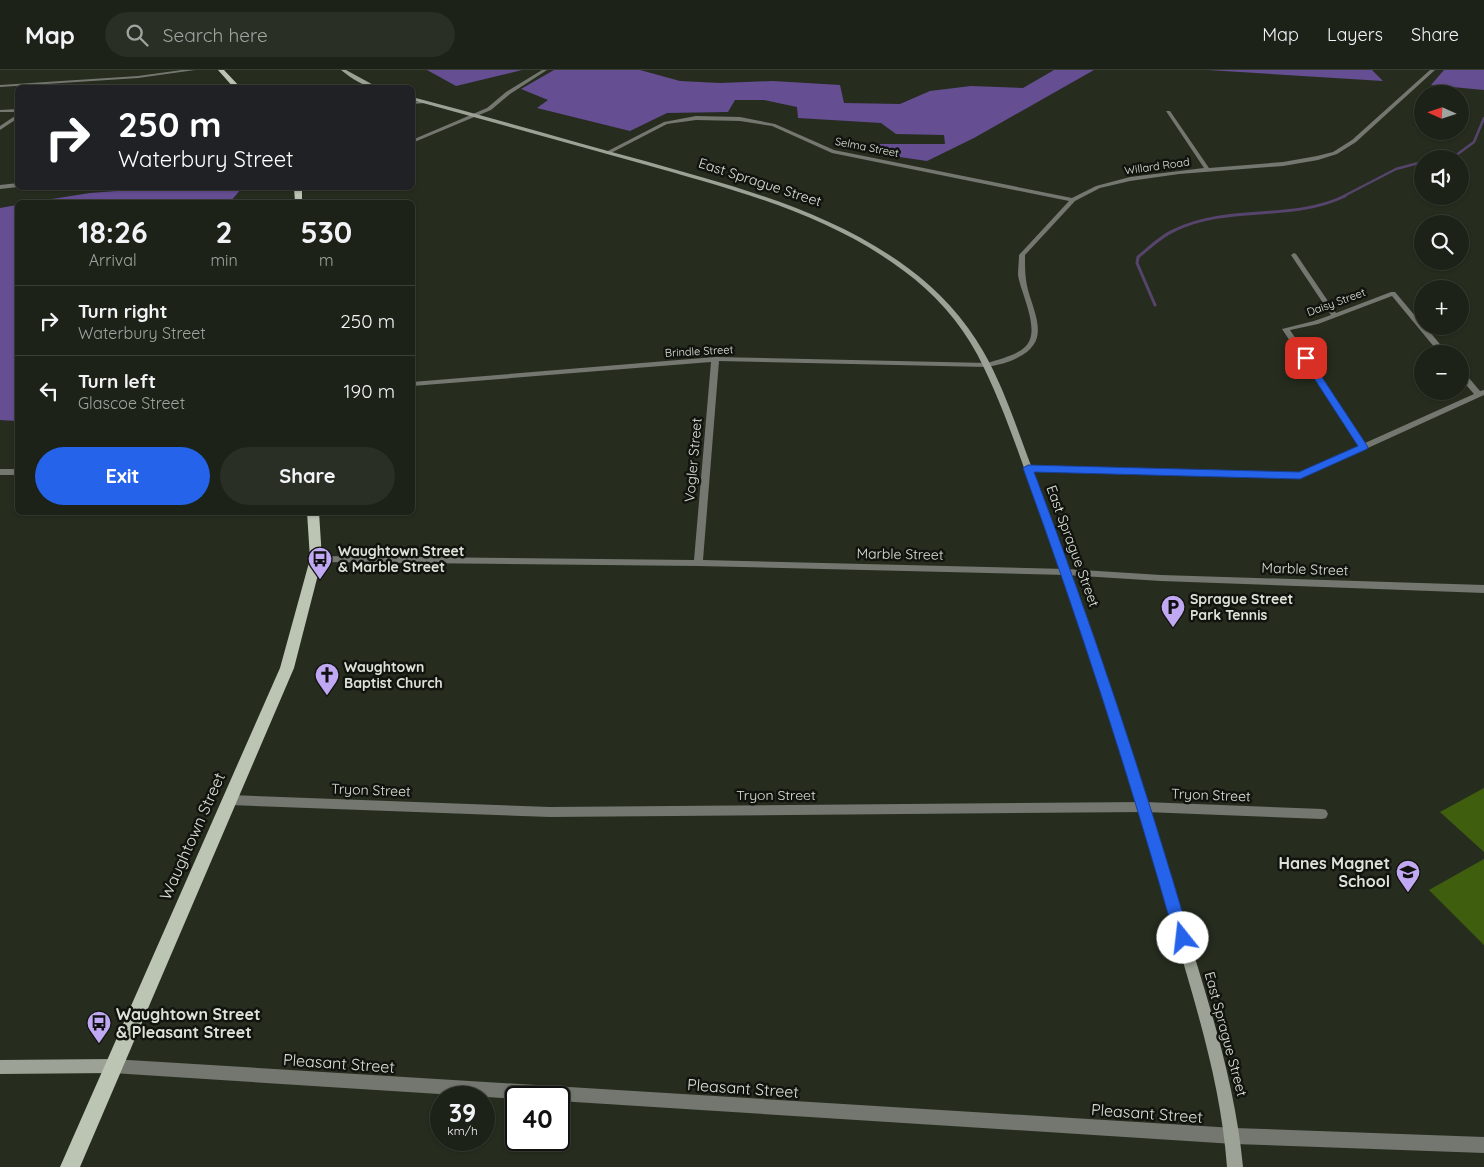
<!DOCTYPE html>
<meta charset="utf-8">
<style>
:root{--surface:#1c2217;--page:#292f24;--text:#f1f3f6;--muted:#a0a4a1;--line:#3a3f36;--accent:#2563eb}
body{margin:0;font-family:Quicksand,sans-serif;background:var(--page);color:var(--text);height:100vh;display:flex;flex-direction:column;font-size:19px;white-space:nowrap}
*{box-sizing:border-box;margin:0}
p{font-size:16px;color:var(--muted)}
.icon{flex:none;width:28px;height:28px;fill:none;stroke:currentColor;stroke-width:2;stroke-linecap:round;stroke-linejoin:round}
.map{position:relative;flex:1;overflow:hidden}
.drawer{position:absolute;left:15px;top:130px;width:400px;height:315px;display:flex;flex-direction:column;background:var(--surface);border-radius:8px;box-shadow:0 1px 4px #0004,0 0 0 1px var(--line)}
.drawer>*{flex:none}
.hud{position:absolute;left:15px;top:15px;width:400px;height:105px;border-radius:8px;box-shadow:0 1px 4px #0004,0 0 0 1px var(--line);background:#202124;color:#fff;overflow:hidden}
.needle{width:32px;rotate:273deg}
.controls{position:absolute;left:1414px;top:15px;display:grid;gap:10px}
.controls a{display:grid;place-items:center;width:55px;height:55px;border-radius:50%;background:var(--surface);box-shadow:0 1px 4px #0004,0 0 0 1px var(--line);font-size:25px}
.speed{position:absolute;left:430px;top:1016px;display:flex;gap:10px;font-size:25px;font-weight:700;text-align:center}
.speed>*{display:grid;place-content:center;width:65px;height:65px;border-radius:50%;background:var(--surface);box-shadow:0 1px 4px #0004,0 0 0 1px var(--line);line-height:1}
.speed small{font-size:12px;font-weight:400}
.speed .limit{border:2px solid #111;border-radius:8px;background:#fff;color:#111}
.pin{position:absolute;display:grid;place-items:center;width:42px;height:42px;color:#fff;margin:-21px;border-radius:10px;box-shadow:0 2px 8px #0006}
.me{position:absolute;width:55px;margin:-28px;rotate:344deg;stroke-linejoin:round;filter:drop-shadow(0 0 4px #0008)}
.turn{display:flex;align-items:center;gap:18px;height:105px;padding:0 20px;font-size:22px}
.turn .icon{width:65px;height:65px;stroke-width:2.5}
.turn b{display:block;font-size:35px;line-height:42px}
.eta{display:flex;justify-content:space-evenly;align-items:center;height:85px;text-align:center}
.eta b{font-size:30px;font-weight:700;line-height:35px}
.button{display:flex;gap:10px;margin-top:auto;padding:10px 20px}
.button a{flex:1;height:58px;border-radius:30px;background:var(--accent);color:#fff;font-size:20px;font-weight:700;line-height:58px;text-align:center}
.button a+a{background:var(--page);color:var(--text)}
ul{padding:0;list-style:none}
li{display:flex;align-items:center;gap:15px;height:70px;padding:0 20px;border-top:1px solid var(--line)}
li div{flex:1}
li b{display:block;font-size:19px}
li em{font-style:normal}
header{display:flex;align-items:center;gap:30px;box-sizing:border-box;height:70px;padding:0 25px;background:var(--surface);border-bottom:1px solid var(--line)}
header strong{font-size:24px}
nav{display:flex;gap:28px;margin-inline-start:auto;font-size:18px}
.search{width:350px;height:45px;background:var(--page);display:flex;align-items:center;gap:12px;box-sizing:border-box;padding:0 18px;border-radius:28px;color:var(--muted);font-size:19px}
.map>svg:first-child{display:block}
.forest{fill:#664e93}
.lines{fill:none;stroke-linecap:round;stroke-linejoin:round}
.stream-far1{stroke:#57446c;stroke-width:2.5}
.stream{stroke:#57446c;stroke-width:3}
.building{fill:#3f5f0f}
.street{fill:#73776f;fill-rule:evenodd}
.secondary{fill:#9ca296;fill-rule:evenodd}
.primary{fill:#bcc4b4;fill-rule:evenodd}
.route{fill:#2563eb;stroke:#184099}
.labels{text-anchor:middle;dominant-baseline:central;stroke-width:5;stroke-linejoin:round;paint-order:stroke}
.far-street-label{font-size:11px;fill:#dde2d8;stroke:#11140e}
.street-label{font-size:14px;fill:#dde2d8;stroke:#11140e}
.poi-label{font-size:14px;font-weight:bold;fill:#dde2d8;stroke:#11140e;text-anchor:start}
.near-street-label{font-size:16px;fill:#dde2d8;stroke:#11140e}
.near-poi-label{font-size:16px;font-weight:bold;fill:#dde2d8;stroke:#11140e;text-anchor:end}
</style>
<header>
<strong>Map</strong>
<div class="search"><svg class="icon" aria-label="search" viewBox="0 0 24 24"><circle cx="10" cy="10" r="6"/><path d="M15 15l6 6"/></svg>Search here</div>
<nav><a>Map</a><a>Layers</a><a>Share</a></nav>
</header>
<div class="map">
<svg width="1484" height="1097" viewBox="0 0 1484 1097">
<rect width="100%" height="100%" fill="#262d1f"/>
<path class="forest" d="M427,0H522L456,16Z
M554,0H640L680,11L720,13L773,11L840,15L844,33L900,34L930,21L971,16L1023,18L1054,0H1094L974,68L927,91L879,84L876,74H945L944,65L896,64L881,53L798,48L797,37L764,30H735L728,42L667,43L630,61L537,38L548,30L521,19Z
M1208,0H1372L1383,11Z
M1444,0H1484V20L1431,15Z
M156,118H242L230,132H33L90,123Z
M17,135V351L0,350V138Z"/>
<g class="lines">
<path class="stream-far1" d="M1451,89L1474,72L1484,48
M1342,127L1396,99L1422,92"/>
<path class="stream" d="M1155,235L1137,193L1138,187C1150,177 1161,166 1175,160C1229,134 1291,152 1345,126"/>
</g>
<path class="building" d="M1484,718V782L1440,742Z
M1484,789V875L1429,820Z"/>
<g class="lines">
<path class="street" d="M182,0H195L138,8L0,17V15L138,6Z
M542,0H547L510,24L491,40L412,73V70L487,38L506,22Z
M1430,0H1435L1356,72L1337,84L1318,90L1283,96L1179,104L1130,111L1100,118L1075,131L1025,185C1025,198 1025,208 1028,220C1036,248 1050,272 1017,288C1008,293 997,295 987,297L719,291L703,490L1066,499L1161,505L1484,515V523L1161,511L1066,505L698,496L316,492L311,489L316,486L694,490L711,292L412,316V312L715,287L987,293C999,289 1016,286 1026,276C1041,260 1021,224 1018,205C1018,198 1019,191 1019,185L1069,131L832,83L772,56L740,51L696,50L667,54L609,84L604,83L664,52L696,46L740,47L775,54L834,80L1072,128L1096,116L1130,107L1204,98L1166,41H1170L1209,98L1283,92L1317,86L1333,82L1352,70Z
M427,31L425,33L412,34V32Z
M18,39V42H0V40Z
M18,44V48L0,60V56Z
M18,113V117L0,119V115Z
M1294,183L1296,184L1336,243L1391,222H1395L1422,254V256H1425L1448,284H1440L1392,226L1318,254L1290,260L1365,373L1474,324L1460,308V301H1463L1480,321L1484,320V325L1300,409L1025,400V396L1028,395L1299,403L1359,376L1282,259L1314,251L1331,245L1291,185Z
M0,399H18V405H0Z
M230,725L550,737L1145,732L1322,739L1326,740L1328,744L1326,748L1322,749L1145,742L550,747L230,735L226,734L224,730L226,726Z
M112,989L1234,1058L1484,1067V1083L1234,1074L559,1031V1028L516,1029L112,1003L107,1001L105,996L107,991Z"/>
<path class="secondary" d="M341,0H346L379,18C365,18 351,8 341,0Z
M412,27C490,47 567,70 645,91C736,117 830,140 908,198C938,220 965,249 983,281C1002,314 1014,350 1027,385C1044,430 1061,474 1077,519C1116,628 1150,738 1183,849C1208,931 1235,1011 1243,1097H1227C1221,1014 1196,937 1173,857C1145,761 1117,666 1085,571C1067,517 1047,463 1028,409C1013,367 998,324 977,284C960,252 934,223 904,201C827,143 734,120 643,94C566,73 489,51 412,30Z
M112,989L117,991L119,996L117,1001L112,1003L0,1004V990Z"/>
<path class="primary" d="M218,0H224L241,18H234Z
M294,118H302V132H295Z
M307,442H319L322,489L294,598L80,1097H60L280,598L310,489Z"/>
</g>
<path class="route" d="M1303,286H1308L1368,377L1367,379L1300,409L1034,402C1092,555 1144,711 1190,868L1188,874L1183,876L1178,874L1175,868C1130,709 1080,554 1023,398L1028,395L1299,402L1358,376L1301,288Z"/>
<defs>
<symbol id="bus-pin" viewBox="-11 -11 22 30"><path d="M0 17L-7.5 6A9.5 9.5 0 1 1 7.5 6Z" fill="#c0a8f3" stroke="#11140e"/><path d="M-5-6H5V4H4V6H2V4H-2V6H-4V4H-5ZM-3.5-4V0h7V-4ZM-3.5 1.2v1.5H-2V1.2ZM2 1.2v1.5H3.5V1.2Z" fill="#111"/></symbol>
<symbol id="parking-pin" viewBox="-11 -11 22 30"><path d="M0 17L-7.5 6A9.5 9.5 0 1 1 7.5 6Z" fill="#c0a8f3" stroke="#11140e"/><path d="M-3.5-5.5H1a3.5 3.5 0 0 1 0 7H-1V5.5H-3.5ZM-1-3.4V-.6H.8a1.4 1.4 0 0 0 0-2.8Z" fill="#111"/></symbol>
<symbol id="church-pin" viewBox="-11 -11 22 30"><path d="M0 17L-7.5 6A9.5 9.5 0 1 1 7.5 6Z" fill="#c0a8f3" stroke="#11140e"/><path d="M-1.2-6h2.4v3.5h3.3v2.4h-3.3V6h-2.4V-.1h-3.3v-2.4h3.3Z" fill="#111"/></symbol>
<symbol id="school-pin" viewBox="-11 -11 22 30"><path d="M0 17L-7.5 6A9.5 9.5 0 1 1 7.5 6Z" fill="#c0a8f3" stroke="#11140e"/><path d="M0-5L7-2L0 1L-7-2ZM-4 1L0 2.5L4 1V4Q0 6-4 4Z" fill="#111"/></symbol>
</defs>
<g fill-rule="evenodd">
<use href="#bus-pin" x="306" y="475" width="28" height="38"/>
<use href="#parking-pin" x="1159" y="523" width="28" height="38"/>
<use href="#church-pin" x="313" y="591" width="28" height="38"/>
<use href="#school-pin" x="1394" y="788" width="28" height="38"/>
<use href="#bus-pin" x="85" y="939" width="28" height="38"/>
</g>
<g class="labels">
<g class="far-street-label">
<text transform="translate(867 77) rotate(11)">Selma Street</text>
<text transform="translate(1157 96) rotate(-8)">Willard Road</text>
<text transform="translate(1336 232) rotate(-20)">Daisy Street</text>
<text transform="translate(699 281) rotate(-3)">Brindle Street</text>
</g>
<g class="street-label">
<text transform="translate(760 112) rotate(18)">East Sprague Street</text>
<text transform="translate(693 390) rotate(-85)">Vogler Street</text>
<text transform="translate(1073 476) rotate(70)">East Sprague Street</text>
<text transform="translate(900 484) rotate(1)">Marble Street</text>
<text transform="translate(1305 499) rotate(2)">Marble Street</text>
<text transform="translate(371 720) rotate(2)">Tryon Street</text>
<text x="776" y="725">Tryon Street</text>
<text transform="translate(1211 725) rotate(2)">Tryon Street</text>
<text transform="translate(1226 964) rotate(75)">East Sprague Street</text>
</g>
<g class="poi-label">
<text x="338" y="481">Waughtown Street<tspan x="338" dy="16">&amp; Marble Street</tspan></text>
<text x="1190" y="529">Sprague Street<tspan x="1190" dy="16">Park Tennis</tspan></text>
<text x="344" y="597">Waughtown<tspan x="344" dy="16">Baptist Church</tspan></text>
</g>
<g class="near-street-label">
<text transform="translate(192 766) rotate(-66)">Waughtown Street</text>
<text transform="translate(339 993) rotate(4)">Pleasant Street</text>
<text transform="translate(743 1018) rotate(4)">Pleasant Street</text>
<text transform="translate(1147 1043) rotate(4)">Pleasant Street</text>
</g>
<g class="near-poi-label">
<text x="1390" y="793">Hanes Magnet<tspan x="1390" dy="18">School</tspan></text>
<text x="116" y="944" text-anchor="start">Waughtown Street<tspan x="116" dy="18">&amp; Pleasant Street</tspan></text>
</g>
</g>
</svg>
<div class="controls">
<a><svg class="needle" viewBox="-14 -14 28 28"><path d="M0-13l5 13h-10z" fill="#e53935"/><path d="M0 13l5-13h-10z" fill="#a0a4a1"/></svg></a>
<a><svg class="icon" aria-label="sound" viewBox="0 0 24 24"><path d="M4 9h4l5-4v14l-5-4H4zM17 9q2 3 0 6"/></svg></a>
<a><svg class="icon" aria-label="search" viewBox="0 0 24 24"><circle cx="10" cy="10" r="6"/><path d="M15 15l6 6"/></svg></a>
<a>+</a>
<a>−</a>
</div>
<div class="speed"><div>39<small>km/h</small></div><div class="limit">40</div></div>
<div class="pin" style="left:1306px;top:288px;background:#d93025"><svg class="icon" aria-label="arrive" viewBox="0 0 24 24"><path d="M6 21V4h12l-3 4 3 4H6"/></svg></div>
<svg class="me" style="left:1183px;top:868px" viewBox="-20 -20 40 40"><circle r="19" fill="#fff"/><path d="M0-13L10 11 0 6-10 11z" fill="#2563eb"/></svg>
<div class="hud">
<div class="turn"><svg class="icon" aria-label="right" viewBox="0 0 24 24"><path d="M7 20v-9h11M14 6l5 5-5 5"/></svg><div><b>250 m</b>Waterbury Street</div></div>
</div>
<section class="drawer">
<div class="eta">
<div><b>18:26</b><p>Arrival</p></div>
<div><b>2</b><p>min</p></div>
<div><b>530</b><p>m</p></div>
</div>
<ul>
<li><svg class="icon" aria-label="right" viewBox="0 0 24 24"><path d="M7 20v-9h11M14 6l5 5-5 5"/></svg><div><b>Turn right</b><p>Waterbury Street</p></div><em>250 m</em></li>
<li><svg class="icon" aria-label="left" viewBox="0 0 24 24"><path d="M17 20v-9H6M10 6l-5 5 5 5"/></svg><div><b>Turn left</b><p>Glascoe Street</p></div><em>190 m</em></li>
</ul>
<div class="button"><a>Exit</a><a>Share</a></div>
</section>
</div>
